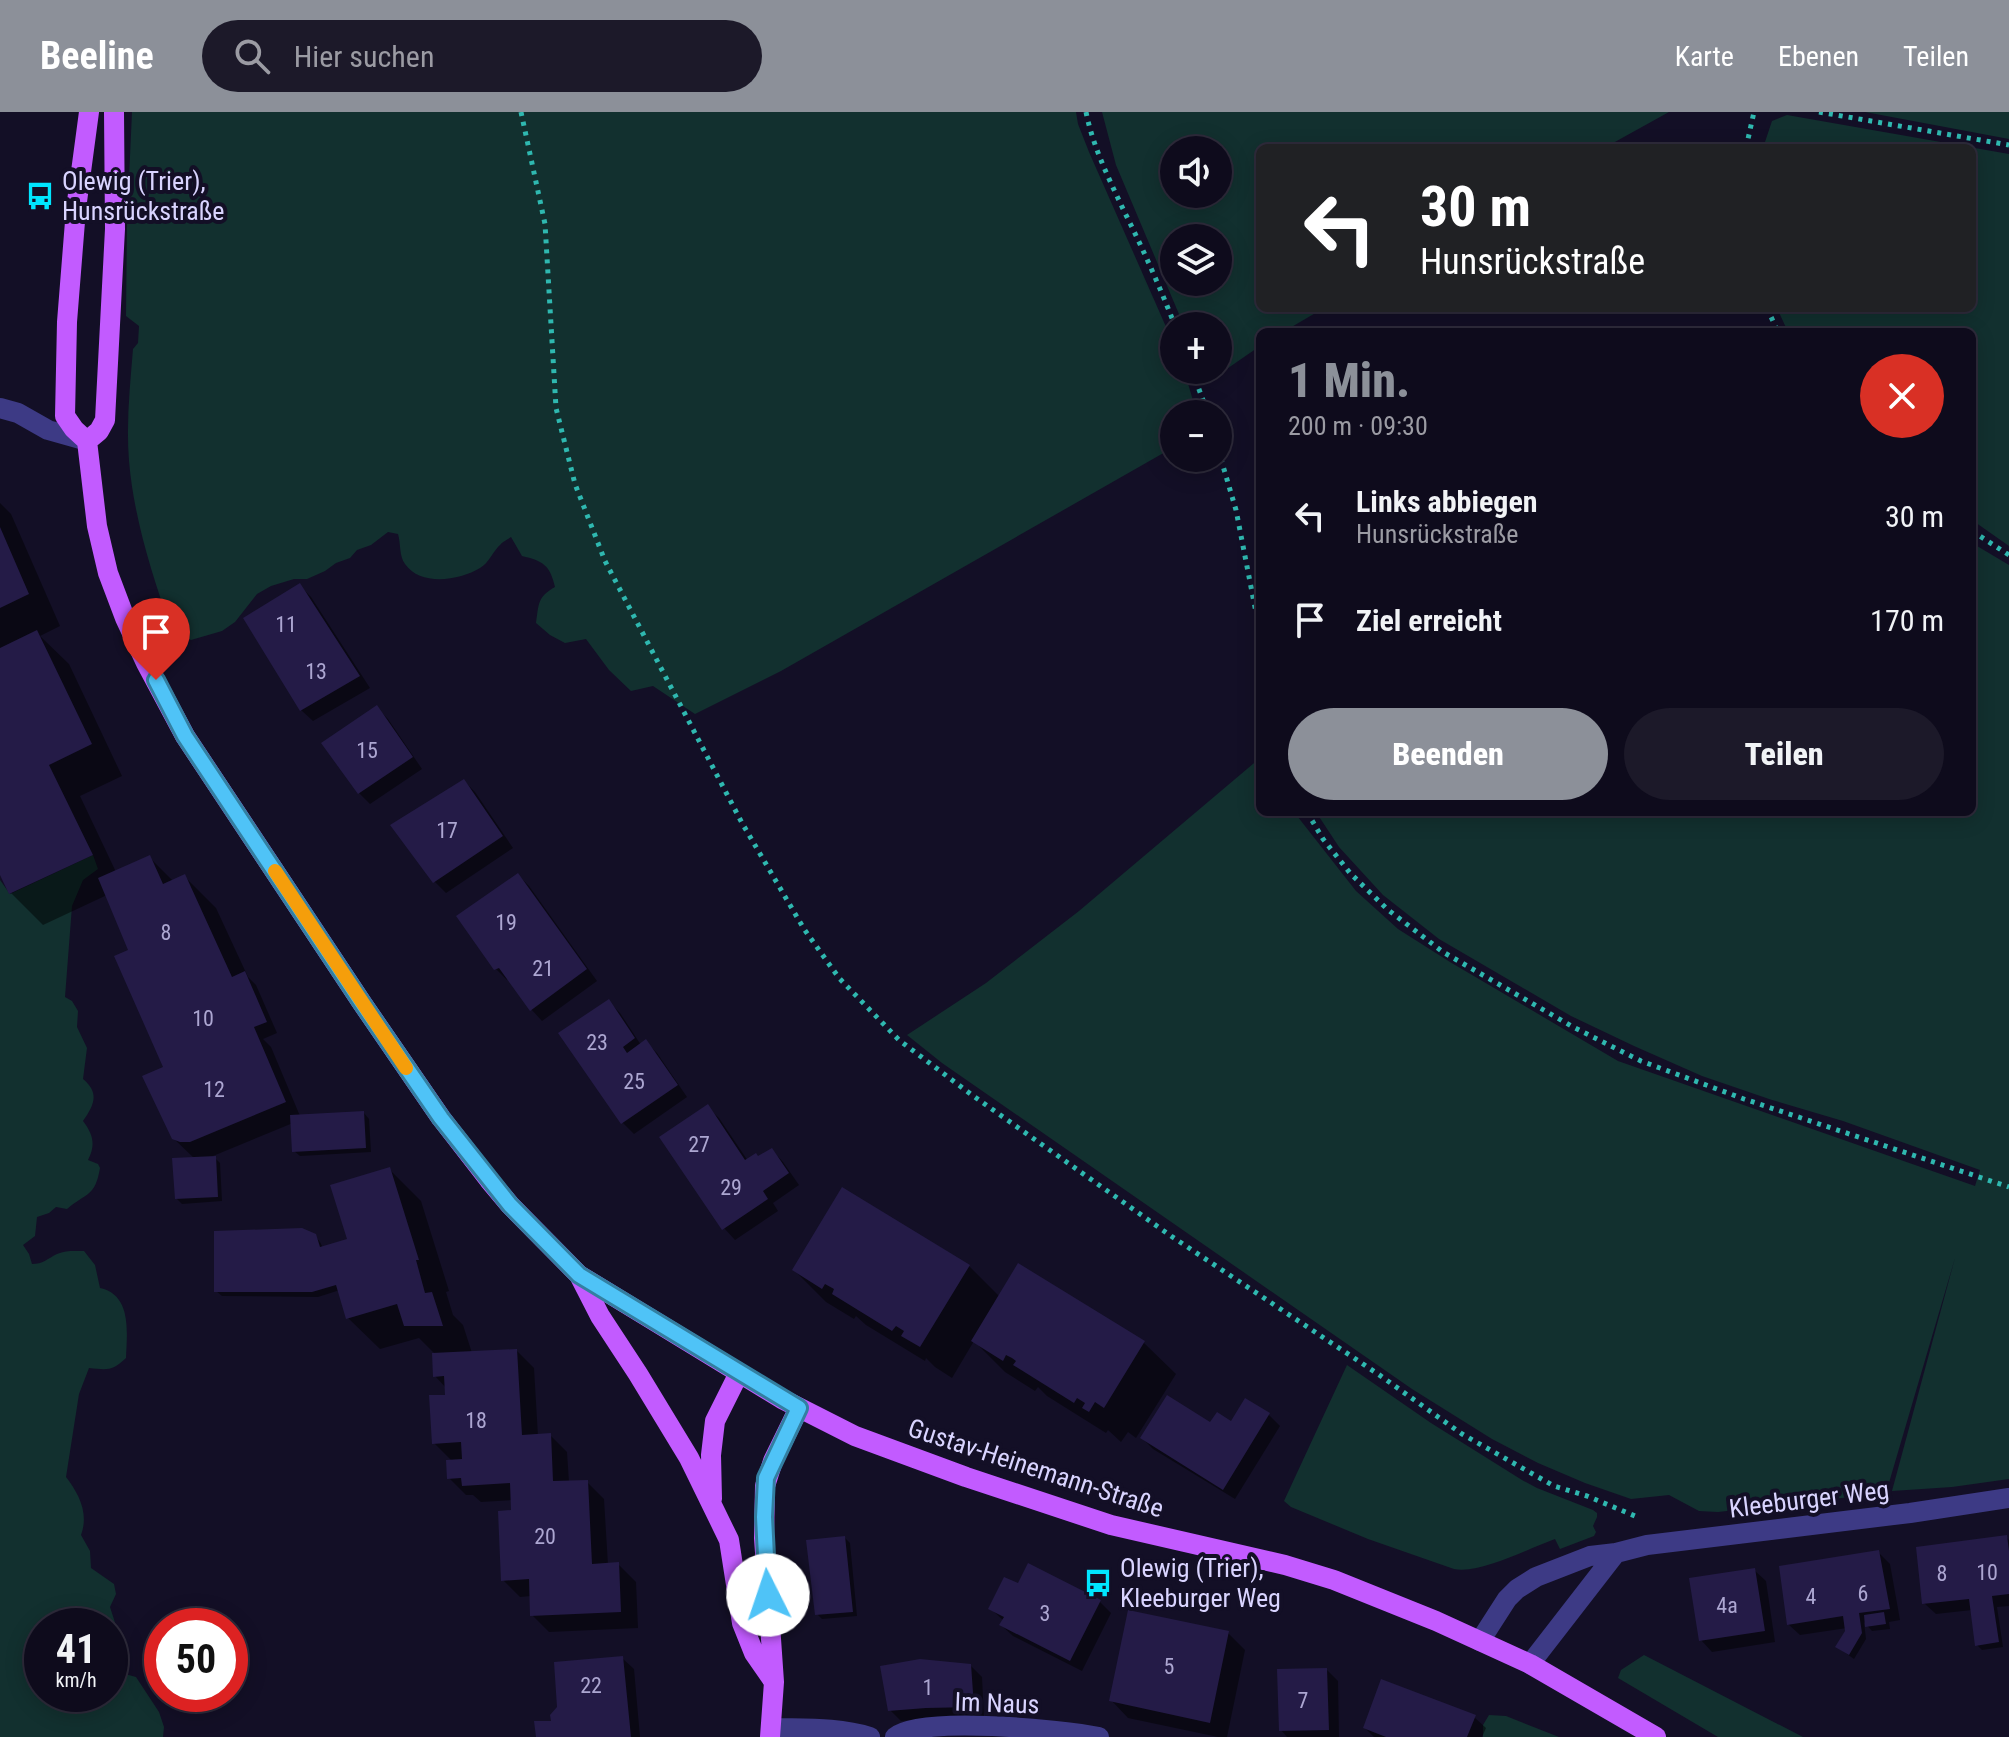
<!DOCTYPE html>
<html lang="de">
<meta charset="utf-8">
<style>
:root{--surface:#0e0b1c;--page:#1c1929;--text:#f1f3f6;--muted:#9b9ba3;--line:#2e2b3b;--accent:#8c9099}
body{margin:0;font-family:"Roboto Condensed",sans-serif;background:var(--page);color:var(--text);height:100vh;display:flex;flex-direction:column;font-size:30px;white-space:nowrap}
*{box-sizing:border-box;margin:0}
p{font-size:26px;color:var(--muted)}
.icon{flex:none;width:44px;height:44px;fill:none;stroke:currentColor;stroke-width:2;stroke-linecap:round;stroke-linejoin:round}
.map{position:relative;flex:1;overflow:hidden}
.drawer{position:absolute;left:1256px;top:216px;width:720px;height:488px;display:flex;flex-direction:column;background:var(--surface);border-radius:12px;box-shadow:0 4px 20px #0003,0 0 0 2px var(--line)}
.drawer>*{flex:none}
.banner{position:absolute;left:1256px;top:32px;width:720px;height:168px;border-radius:12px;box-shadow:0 4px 20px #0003,0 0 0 2px var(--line);background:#202124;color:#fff;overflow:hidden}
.controls{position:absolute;left:1160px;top:24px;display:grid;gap:16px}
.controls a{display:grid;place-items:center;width:72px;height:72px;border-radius:50%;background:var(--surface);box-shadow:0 4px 20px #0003,0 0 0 2px var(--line);font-size:40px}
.speed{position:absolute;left:24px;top:1496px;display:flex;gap:16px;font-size:40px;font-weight:700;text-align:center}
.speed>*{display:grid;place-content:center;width:104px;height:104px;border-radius:50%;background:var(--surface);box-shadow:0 4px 20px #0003,0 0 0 2px var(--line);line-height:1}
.speed small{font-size:20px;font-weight:400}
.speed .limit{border:12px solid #d22;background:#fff;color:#111}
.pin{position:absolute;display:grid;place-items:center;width:68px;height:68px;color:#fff;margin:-82px -34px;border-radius:50% 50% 50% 0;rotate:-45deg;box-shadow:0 0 8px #0007}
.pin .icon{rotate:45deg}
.me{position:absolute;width:88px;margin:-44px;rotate:356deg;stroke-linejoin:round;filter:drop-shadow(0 0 6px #0008)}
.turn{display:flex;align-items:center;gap:28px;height:168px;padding:0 32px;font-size:36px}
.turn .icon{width:104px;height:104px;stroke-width:2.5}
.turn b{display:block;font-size:56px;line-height:68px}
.round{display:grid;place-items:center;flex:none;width:84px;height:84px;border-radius:42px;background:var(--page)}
.summary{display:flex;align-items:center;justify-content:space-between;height:136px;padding:0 32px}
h1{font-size:48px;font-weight:800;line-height:60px;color:var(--accent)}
.action{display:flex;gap:16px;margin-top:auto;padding:16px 32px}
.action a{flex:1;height:92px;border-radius:48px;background:var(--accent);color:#fff;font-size:32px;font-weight:800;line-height:92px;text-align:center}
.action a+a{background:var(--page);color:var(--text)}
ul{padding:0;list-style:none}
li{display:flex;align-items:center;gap:24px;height:104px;padding:0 32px}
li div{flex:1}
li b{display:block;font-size:30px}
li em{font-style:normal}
header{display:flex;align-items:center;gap:48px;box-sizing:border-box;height:112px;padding:0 40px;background:var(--accent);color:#fff}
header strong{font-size:38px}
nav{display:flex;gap:44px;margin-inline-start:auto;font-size:28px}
.search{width:560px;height:72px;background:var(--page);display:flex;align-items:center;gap:20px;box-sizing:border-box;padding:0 28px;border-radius:44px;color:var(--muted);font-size:30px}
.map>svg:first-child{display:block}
.green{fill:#12302f;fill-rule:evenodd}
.shadow{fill:#0007}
.building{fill:#241b47}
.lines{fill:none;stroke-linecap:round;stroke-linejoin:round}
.path{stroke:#2fb8b0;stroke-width:5;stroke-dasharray:4 6;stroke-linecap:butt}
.minor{stroke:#3d3a85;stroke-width:20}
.major{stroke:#c25bff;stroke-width:20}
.route-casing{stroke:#337fa1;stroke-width:20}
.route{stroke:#4fc3f7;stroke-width:14}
.slow{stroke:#f59e0b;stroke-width:14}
.labels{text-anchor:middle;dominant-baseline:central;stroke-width:8;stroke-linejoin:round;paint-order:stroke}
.number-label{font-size:22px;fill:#aca6d1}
.poi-label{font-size:26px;fill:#d9d4ff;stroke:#130f26;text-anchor:start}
.street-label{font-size:26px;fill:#d9d4ff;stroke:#130f26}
</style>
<header>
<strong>Beeline</strong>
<div class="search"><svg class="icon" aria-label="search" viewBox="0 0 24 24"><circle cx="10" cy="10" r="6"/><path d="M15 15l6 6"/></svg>Hier suchen</div>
<nav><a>Karte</a><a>Ebenen</a><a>Teilen</a></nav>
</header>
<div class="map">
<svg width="2009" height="1625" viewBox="0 0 2009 1625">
<rect width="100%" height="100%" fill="#130f26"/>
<path class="green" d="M132,0H1076L1078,12L1089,40L1174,233V258H1184L1197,302H1174V335L781,559L695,602L653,574L631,579L609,558L586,527L565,531L550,523L536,511C539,492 537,485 555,475C550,453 543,449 522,444L511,425C510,426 501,431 501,432C493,439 489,451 480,456C460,468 421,475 405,452C399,444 401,432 398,422L388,420L371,433L357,438L350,446L336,451L325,459L307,467H294L271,474L257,482L235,510L222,519L191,528L171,517C152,462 134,407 129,349C126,311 130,274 133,237L138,231L139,214L126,204L127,111Z
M1102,0H1669L1604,36H1260V196H1324L1283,220H1260V234L1205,272L1201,258H1218V214H1184L1116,53ZM1218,38V82H1174V38ZM1218,126V170H1174V126Z
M1865,0H2009V27Z
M1787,3L2009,42V434L1972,408V220H1788L1777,196H1972V36H1763L1772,9Z
M1972,431L2009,453V1367L1952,1375L1892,1379L1955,1146L1886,1381L1718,1400L1699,1399L1669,1383L1631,1387L1585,1371L1538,1351L1492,1327L1412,1277L942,951L907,923L986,871L1079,799L1260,646V700H1294L1356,779L1398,817L1450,850L1618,949L1975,1074L1980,1058L1843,1009L1772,988L1702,964L1634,934L1571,904L1439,827L1383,783L1339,735L1316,700H1972Z
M93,743L98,757L83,768L72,794L65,885L72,889L78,899L77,915L87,936L83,967C100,981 94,993 83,1009C93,1022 96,1033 88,1048L98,1052L100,1056C95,1085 87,1080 67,1097L56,1095L49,1101L37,1105L35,1124L23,1133L29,1142L32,1152C43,1152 47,1147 57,1142C66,1138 75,1139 84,1139L95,1153L100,1176C132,1183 127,1220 126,1246C112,1259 108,1258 89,1256L79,1282L66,1365C79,1382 89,1401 81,1423L90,1439L91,1456L114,1472L116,1482L110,1495L126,1545L125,1562L136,1565L159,1600L164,1615L163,1625H0V768L10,782ZM42,1514H110V1582H42Z
M1347,1253L1431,1311L1522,1368L1537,1376L1593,1398L1597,1401V1405L1593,1414L1596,1420L1594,1424L1560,1437L1555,1427C1527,1437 1481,1462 1454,1457L1368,1427L1291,1395L1284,1389Z
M1644,1543L1803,1625H1718L1618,1566L1621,1558Z
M1489,1603L1506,1604L1559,1625H1483V1613Z"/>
<path class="shadow" d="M0,391L11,402L60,514L40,524L69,552L122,664L80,684L116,760L150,746L174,770L185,765L216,796L248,865L256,873L277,921L263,927L271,935L300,1004L364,1001L369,1007L371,1040L300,1044L294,1039L293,1011L213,1044L220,1051L222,1089L182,1092L176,1086L195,1047L173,1026L166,956L130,839L107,783L43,813L11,781L0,758Z
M300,474L311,485L370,576L313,609L301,598Z
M377,596L388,607L422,657L370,692L359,681Z
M464,669L475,680L513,736L446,781L435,770L393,713Z
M518,763L529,774L597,869L542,909L531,897L509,867L507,868L496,857Z
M608,889L620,901L641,933L646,930L657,941L687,985L634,1022L623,1011Z
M707,995L719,1006L748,1049L759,1046L772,1038L783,1050L799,1073L773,1091L778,1099L735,1128L724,1116Z
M389,1057L421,1089L449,1179L446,1180L453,1203L463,1213L472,1241L517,1239L534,1256L538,1324L550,1323L567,1340L569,1370H587L604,1387L608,1453L618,1452L636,1470L638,1516L549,1520L532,1503L531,1484L520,1485L503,1468L513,1399V1388L481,1390L473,1383H466L449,1366L453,1350L434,1331L447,1285V1277L435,1264L434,1241L419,1226L380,1237L348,1206L340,1178L318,1185L222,1184L216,1179L315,1124L320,1130L323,1136L349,1128Z
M969,1154L1000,1185L1144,1231L1176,1262L1136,1326L1128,1320L1121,1330L1108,1318L1106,1321L1047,1284L1038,1275L1035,1279L1005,1260L974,1229L952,1266L935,1255L926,1246L925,1249L866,1213L856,1204L854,1207L826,1190L794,1158Z
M1269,1303L1280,1314L1235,1387L1153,1337L1142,1326L1211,1313L1232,1312Z
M2006,1425L2009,1428V1494L1997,1495L2003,1535L1982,1538L1977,1533L1972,1498L1936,1502L1924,1491Z
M845,1426L850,1431L857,1504L822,1507L817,1502Z
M1878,1440L1890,1452L1900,1508L1889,1510L1890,1517L1872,1519L1864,1510L1866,1527L1854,1547L1837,1535L1847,1516L1800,1523L1788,1512Z
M1754,1458L1766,1469L1775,1530L1712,1540L1701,1528Z
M1019,1474L1100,1490L1111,1501L1082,1559L1013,1524L1001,1513L1004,1509L991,1497Z
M1228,1521L1245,1538L1227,1625H1218L1128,1606L1111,1588Z
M622,1546L634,1557L640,1625H538Z
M970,1553L982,1565L984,1606H938L901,1609L890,1598Z
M1327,1558L1338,1569L1339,1625H1287L1281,1618Z
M1474,1605L1486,1616L1482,1625H1374L1365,1616Z"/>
<path class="building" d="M0,415L29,482L0,496Z
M300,471L360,564L300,599L243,506Z
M37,518L92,632L49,653L93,743L9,782L0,763V536Z
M377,593L413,645L358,682L321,631Z
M464,667L503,724L433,771L390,713Z
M150,743L163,772L185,762L232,865L245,859L267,910L254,915L286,990L190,1030H180L172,1027L142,964L163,955L114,844L128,838L98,766Z
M518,761L587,857L530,899L499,856L494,858L456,804Z
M609,887L635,926L623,935L627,941L646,927L678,973L621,1012L558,921Z
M708,992L745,1048L756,1041L758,1044L772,1036L789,1061L763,1079L768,1087L722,1118L659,1025Z
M364,999L366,1036L292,1040L290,1003Z
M216,1044L218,1085L175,1087L172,1046Z
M390,1055L419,1148H416L425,1181L432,1180L443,1214H404L397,1192L346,1207L336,1173L312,1180H214V1119L302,1116L316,1122L320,1135L347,1127L330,1073Z
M842,1075L970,1153L920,1235L901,1224L904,1219L896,1214L892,1219L832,1182L834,1177L825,1172L822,1177L792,1158Z
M1018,1151L1145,1229L1104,1296L1095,1290L1089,1300L1082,1296L1085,1291L1077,1286L1074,1291L1013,1253L1016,1249L1012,1246L1006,1243L1003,1249L971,1229Z
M517,1237L522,1323L551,1321L553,1369L588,1368L592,1452L619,1450L621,1500L530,1504L529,1467L501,1469L498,1399L511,1398L510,1371L462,1374L461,1366L447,1367L446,1348L462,1347L461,1330L432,1332L429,1283H445L444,1264L433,1265L432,1241Z
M1167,1283L1210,1310L1217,1300L1231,1309L1245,1286L1270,1301L1223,1378L1140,1326Z
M2007,1423L2009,1439V1482L1992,1484L1999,1530L1975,1534L1969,1487L1922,1492L1916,1435Z
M845,1424L853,1500L815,1503L806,1428Z
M1879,1438L1890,1497L1859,1501L1862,1521L1849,1543L1835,1535L1845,1519L1843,1504L1787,1513L1779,1454Z
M1028,1451L1101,1488L1070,1549L999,1513L1004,1505L988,1497L1004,1465L1018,1471Z
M1755,1456L1765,1519L1699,1529L1689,1466Z
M1128,1498L1229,1519L1210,1611L1109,1589Z
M1884,1500L1886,1512L1865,1515L1864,1503Z
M623,1544L631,1625H536L534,1609H551L550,1603L557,1595L554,1550Z
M920,1547L971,1552L974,1595L926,1596L888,1599L880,1554Z
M1327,1556L1329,1618L1279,1619L1277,1557Z
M1381,1567L1476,1603L1467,1625H1386L1363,1616Z"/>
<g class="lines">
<path class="path" d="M521,0L545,112L556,296L575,372L605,449L742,711L804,817L839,866L899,928L972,983L1171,1124L1378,1262L1462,1322L1554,1374L1587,1384L1635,1404
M1086,0C1093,35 1109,67 1124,99C1143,137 1160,175 1175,214
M1819,0L2009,33
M1746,36L1754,0
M1767,196L1778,220
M1192,258L1208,302
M1218,337L1236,398L1260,521
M1972,419L2009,443
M1307,700L1323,727L1350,761L1387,797L1443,840L1573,915L1641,949L1744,987L2009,1075"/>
<path class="minor" d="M0,296L18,301L48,318L87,329
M1480,1529L1507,1487L1517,1477L1536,1465L1590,1444L1616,1441L1647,1433L1910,1401L2009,1386
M1530,1552L1616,1441
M772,1616C804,1617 838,1615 870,1625
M895,1625C920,1603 1063,1618 1099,1625"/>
<path class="major" d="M87,329L97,414L108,461L125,506L146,551L185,624L362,891L441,1006L489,1068L510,1093L579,1163L782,1287L855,1324L966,1365L1111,1413L1285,1453L1334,1468L1436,1509L1530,1552L1656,1625
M87,329L74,317L65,304L67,210L76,97L89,0
M87,329L99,319L105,308L115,117L114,0
M579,1163L600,1204L638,1262L689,1346L729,1428L742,1511L754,1541L774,1570
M712,1387L711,1343L715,1309L739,1261
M770,1625L774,1570L764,1426L765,1374L773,1349L799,1296"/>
</g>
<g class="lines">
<defs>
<path id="route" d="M156,568L185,624L362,891L441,1006L510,1093L579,1163L799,1296L766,1366L764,1405L768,1483"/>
</defs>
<use href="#route" class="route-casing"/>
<use href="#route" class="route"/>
<path class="slow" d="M275,759L406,956"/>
</g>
<defs>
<symbol id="bus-bare" viewBox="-9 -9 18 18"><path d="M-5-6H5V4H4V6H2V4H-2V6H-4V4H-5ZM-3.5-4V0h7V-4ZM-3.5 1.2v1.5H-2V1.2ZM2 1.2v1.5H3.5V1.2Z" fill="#00e5ff" stroke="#130f26" stroke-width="2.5" paint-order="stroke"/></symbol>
</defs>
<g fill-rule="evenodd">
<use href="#bus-bare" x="20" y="64" width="40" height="40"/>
<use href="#bus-bare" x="1078" y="1451" width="40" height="40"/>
</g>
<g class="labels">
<g class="number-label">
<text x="286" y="512">11</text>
<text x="316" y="559">13</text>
<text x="367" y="638">15</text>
<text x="447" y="718">17</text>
<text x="506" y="810">19</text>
<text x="166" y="820">8</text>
<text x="543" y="856">21</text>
<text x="203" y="906">10</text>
<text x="597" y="930">23</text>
<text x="634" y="969">25</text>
<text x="214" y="977">12</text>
<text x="699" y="1032">27</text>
<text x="731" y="1075">29</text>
<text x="476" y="1308">18</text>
<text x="545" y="1424">20</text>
<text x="1987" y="1460">10</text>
<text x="1942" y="1461">8</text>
<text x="1863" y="1481">6</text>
<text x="1811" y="1484">4</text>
<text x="1727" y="1493">4a</text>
<text x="1045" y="1501">3</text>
<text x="1169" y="1554">5</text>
<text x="591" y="1573">22</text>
<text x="928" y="1575">1</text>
<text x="1303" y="1588">7</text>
</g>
<g class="poi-label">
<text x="62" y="69">Olewig (Trier),<tspan x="62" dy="30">Hunsrückstraße</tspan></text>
<text x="1120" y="1456">Olewig (Trier),<tspan x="1120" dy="30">Kleeburger Weg</tspan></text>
</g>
<g class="street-label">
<text transform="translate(1036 1356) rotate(18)">Gustav-Heinemann-Straße</text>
<text transform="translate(1809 1387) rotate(-7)">Kleeburger Weg</text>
<text transform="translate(997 1591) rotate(2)">Im Naus</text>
</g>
</g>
</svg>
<div class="controls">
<a><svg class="icon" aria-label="sound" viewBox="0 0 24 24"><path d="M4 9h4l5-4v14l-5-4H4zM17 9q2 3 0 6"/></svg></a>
<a><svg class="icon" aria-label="layers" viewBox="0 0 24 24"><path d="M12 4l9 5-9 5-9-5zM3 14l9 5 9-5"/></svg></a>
<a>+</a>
<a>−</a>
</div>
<div class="speed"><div>41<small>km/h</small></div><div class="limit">50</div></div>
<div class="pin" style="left:156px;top:568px;background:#d93025"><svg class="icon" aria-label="arrive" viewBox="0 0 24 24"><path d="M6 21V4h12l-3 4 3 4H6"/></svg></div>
<svg class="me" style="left:768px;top:1483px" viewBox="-20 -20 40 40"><circle r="19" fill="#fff"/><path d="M0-13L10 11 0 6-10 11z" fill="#4fc3f7"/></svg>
<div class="banner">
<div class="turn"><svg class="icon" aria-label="left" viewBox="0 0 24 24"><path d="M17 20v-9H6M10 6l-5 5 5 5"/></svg><div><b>30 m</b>Hunsrückstraße</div></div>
</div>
<section class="drawer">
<div class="summary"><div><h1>1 Min.</h1><p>200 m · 09:30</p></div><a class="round" style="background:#d93025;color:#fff"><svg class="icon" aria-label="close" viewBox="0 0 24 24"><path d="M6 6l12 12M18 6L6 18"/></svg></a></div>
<ul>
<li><svg class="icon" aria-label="left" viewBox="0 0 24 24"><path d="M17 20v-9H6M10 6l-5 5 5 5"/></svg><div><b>Links abbiegen</b><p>Hunsrückstraße</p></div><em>30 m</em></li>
<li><svg class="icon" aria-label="arrive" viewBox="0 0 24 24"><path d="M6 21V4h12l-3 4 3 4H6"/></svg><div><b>Ziel erreicht</b></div><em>170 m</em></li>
</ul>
<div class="action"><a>Beenden</a><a>Teilen</a></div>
</section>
</div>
